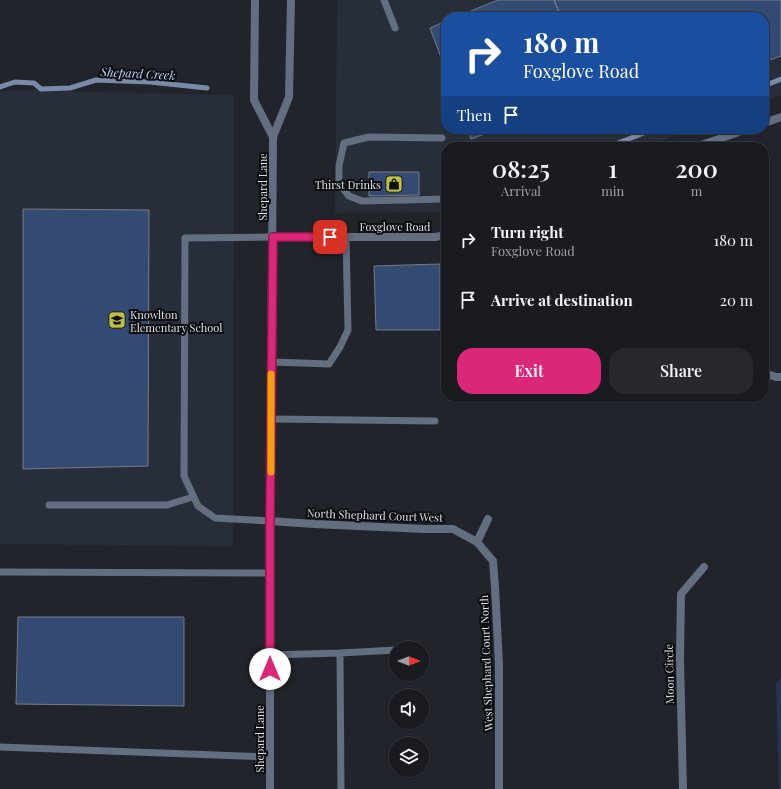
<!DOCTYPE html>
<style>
:root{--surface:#191b20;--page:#26282d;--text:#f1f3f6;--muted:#9fa1a5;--line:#37393e;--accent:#db2777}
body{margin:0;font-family:"Playfair Display",serif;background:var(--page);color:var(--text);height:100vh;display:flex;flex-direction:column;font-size:15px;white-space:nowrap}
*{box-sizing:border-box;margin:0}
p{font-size:13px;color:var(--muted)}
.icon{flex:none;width:22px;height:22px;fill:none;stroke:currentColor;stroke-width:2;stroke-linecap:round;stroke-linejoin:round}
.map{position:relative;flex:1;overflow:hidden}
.drawer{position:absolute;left:441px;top:142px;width:328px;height:260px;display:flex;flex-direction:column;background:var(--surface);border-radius:16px;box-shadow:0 1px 3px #0004,0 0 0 1px var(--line)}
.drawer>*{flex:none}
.top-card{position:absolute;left:441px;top:12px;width:328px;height:122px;border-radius:16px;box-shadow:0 1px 3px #0004,0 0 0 1px var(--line);background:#1a4fa0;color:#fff;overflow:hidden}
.needle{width:26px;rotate:90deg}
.buttons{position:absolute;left:389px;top:641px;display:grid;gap:8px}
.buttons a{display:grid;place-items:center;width:40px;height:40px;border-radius:50%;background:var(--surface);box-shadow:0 1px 3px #0004,0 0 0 1px var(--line);font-size:20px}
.pin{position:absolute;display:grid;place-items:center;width:34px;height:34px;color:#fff;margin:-17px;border-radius:8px;box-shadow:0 2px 6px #0006}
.me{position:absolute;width:44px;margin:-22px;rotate:0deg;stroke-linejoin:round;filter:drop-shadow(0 0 3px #0008)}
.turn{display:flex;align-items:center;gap:14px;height:84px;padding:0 16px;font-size:18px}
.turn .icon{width:52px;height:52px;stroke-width:2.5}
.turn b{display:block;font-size:28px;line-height:34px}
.then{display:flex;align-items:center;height:38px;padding:0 16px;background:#0003;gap:8px;font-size:15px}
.eta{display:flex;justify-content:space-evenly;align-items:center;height:68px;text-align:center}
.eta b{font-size:24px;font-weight:600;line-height:28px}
.cta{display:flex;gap:8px;margin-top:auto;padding:8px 16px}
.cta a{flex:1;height:46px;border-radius:16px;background:var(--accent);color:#fff;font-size:16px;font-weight:600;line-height:46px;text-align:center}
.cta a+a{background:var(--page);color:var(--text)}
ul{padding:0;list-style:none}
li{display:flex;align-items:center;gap:12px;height:60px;padding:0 16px}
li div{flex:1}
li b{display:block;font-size:15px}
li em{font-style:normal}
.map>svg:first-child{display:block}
.built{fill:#272e39}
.green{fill:#223555}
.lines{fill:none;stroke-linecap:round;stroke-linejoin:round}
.stream{stroke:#788ba9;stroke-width:5}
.building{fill:#334a72;stroke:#777c83}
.service{stroke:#636e81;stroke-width:7}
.minor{stroke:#636e81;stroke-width:8}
.tertiary{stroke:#636e81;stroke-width:8}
.route-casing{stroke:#8e194d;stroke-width:10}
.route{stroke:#db2777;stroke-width:7}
.slow{stroke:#f59e0b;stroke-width:7}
.labels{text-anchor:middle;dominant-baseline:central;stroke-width:4;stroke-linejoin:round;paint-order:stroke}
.poi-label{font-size:11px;fill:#dde0e4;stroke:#0c0d10;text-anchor:end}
.street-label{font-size:11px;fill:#dde0e4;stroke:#0c0d10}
.water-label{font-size:12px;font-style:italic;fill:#bcd4fc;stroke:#0c0d10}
</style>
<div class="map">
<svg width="781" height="789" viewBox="0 0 781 789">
<rect width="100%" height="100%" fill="#21242a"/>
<path class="built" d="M337,0H781V95L764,102V17H446V129H693L646,147H446V212L335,213Z
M11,90L234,95L233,546L0,544V92Z"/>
<path class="green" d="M781,678V789H779L776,682Z"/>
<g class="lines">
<path class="stream" d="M764,86L781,79
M0,87L15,82L34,83L41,89L70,88L96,80L150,82L207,88
M608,147L654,129"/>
</g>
<path class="building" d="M498,0H554L561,17H456Z
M554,0H781V56L764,62V17H561Z
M446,21V71L430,28Z
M468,129H498L471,139Z
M369,172H419V195L369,196Z
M23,209L149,210L148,466L23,469Z
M440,264V330H376L374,266Z
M18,617H184V706L16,704Z"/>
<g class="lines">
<path class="service" d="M384,0L395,28
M442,138L369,137L344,143L339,166V183L349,196L362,201L446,199
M272,362L329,364L340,347L348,330L346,237
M272,419L435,421
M49,505H167L193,497
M270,521L215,518L198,506L184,476L185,238L273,237
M0,572L270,573
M340,653L396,650
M270,655L340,653L341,789
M0,747L270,757"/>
<path class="minor" d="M764,123L781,117
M696,147L747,129
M273,237H435L446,235
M764,373L776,377H781
M270,521L314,524L425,529H453L477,542L493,561L495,587L499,665V789
M477,542L488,519
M683,789L680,659L681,594L704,567"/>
<path class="tertiary" d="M255,0L254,100L273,137
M270,789V521L273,137L289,97L291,0"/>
</g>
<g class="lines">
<defs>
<path id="route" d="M270,669V521L273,237H330"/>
</defs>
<use href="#route" class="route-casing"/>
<use href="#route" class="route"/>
<path class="slow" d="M271,472V374"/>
</g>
<defs>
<symbol id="shop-square" viewBox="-11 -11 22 22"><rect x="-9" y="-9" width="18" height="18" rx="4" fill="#bcbf43" stroke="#0c0d10"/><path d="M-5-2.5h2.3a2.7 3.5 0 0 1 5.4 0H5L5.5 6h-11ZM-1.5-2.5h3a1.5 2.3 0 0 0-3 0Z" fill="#111"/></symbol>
<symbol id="school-square" viewBox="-11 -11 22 22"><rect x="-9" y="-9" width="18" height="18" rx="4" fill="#bcbf43" stroke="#0c0d10"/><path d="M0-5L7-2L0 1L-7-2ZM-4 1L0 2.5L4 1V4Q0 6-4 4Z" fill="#111"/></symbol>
</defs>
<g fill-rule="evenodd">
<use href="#shop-square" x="384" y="174" width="20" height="20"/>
<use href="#school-square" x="107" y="310" width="20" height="20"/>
</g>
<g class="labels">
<g class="poi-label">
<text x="381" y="184">Thirst Drinks</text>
<text x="130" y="314" text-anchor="start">Knowlton<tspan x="130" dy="13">Elementary School</tspan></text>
</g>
<g class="street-label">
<text transform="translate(262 187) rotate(-90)">Shepard Lane</text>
<text x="395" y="226">Foxglove Road</text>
<text transform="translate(375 515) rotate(2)">North Shephard Court West</text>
<text transform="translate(486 663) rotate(-92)">West Shephard Court North</text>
<text transform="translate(669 674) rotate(-91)">Moon Circle</text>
<text transform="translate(259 739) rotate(-90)">Shepard Lane</text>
</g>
<g class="water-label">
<text transform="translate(138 73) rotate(3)">Shepard Creek</text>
</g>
</g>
</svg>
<div class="buttons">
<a><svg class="needle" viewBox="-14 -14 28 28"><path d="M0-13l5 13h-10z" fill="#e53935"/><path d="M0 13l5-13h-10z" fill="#9fa1a5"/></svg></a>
<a><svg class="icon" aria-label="sound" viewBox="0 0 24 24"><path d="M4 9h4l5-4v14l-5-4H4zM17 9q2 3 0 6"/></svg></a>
<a><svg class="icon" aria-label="layers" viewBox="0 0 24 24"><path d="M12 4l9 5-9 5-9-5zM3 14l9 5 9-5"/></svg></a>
</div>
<div class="pin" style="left:330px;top:237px;background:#d93025"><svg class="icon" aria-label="arrive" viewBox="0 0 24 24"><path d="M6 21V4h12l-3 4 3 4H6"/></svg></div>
<svg class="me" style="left:270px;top:669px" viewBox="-20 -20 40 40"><circle r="19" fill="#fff"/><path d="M0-13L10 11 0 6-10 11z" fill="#db2777"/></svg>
<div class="top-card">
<div class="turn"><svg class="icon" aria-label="right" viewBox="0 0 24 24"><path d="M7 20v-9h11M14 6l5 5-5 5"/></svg><div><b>180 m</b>Foxglove Road</div></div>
<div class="then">Then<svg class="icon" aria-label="arrive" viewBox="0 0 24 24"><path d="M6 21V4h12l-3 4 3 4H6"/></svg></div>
</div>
<section class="drawer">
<div class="eta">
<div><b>08:25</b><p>Arrival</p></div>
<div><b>1</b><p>min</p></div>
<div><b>200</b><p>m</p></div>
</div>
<ul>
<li><svg class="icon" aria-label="right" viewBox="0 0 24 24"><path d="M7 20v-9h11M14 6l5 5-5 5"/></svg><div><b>Turn right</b><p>Foxglove Road</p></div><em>180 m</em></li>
<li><svg class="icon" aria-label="arrive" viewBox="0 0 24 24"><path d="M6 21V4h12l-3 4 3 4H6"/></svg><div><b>Arrive at destination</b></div><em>20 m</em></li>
</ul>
<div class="cta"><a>Exit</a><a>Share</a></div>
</section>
</div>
